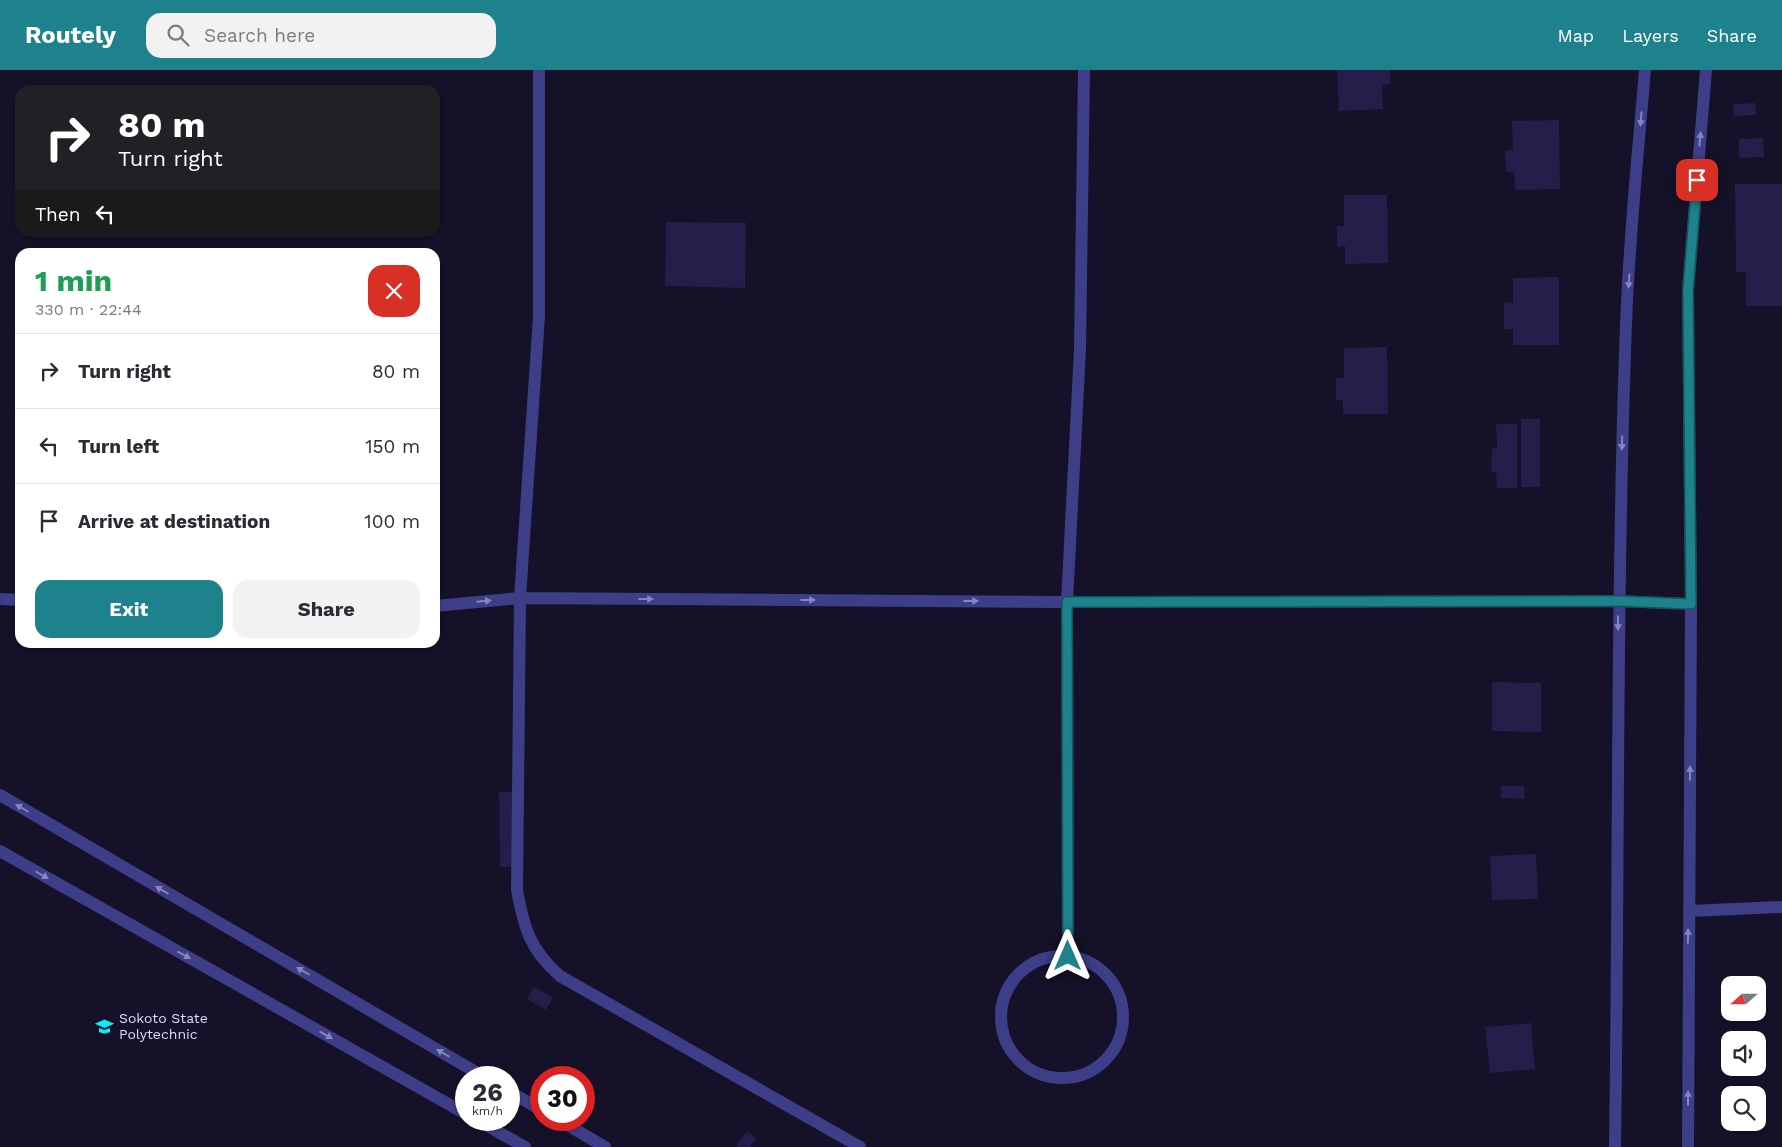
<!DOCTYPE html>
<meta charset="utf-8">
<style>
:root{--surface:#fff;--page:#f2f2f3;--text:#2b2b33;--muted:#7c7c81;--line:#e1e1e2;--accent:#1d828c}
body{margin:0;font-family:"Work Sans",sans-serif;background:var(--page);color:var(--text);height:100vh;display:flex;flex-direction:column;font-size:19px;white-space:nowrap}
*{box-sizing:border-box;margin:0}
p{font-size:16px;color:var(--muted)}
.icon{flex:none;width:28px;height:28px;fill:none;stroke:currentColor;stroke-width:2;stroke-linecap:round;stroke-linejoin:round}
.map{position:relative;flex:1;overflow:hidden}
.details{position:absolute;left:15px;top:178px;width:425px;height:400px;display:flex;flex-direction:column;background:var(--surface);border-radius:15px;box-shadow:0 1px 4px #0004}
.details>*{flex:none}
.guide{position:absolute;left:15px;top:15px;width:425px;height:152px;border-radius:15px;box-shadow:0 1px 4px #0004;background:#202124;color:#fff;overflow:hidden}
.needle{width:32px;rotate:249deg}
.fabs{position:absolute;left:1721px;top:906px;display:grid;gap:10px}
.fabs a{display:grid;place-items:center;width:45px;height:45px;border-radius:10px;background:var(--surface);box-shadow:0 1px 4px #0004;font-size:25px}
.speed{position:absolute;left:455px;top:996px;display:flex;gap:10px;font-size:25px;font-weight:700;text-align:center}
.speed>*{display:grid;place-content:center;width:65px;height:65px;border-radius:50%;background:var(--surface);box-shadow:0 1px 4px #0004;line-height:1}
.speed small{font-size:12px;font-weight:400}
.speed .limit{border:8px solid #d22;background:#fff;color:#111}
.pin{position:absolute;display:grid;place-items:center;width:42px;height:42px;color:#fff;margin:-21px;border-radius:10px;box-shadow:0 2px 8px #0006}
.me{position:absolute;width:55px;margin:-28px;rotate:0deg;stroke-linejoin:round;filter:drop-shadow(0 0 4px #0008)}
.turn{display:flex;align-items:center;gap:18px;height:105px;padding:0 20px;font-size:22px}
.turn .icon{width:65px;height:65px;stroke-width:2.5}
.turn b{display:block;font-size:35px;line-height:42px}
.then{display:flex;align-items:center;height:48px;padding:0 20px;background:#0003;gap:10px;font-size:19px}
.round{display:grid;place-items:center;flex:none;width:52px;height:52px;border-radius:15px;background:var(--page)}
.head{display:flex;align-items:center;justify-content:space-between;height:85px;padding:0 20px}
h1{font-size:30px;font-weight:700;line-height:38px;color:#1e9e55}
.cta{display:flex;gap:10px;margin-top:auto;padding:10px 20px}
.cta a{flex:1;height:58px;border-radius:15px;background:var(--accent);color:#fff;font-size:20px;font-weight:700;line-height:58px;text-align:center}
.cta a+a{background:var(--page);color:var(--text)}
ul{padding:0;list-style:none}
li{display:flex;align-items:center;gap:15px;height:75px;padding:0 20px;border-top:1px solid var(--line)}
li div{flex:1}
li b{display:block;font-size:19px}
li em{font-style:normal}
header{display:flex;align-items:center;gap:30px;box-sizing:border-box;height:70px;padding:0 25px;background:var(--accent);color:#fff}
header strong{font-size:24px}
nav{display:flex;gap:28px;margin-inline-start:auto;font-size:18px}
.search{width:350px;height:45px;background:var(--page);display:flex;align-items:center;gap:12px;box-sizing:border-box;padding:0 18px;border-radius:15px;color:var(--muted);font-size:19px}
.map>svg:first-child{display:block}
.building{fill:#241e4a}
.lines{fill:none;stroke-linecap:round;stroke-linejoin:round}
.minor{stroke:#3d3e87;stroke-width:12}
.oneway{fill:#8584bd}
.route-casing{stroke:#13545b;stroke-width:12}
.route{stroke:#1d828c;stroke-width:9}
.labels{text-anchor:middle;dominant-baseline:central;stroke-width:4;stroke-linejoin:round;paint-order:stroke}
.poi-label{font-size:14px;fill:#dcdafe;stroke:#141129;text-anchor:start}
</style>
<header>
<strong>Routely</strong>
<div class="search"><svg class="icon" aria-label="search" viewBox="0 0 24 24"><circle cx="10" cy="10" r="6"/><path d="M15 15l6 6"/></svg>Search here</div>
<nav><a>Map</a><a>Layers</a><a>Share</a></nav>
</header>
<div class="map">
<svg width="1782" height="1077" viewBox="0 0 1782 1077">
<rect width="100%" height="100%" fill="#141129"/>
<path class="building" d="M1337,0H1390V14L1382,15L1383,39L1339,41Z
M1755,33L1756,45L1734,46L1733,34Z
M1559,50L1560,119L1515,120L1514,102H1506L1505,81L1513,80L1512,51Z
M1763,68L1764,87L1739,88V69Z
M1735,114H1782V236H1746V202H1736Z
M1344,125H1387L1388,193L1345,194V176L1337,177V156H1344Z
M666,152L746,153L745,218L665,216Z
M1559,207V275H1513V259H1504V232L1513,233V208Z
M1387,277L1388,344H1343V330H1336V308H1344V278Z
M1521,349H1540V417H1521Z
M1496,354H1517V418H1497L1496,402H1491L1492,378H1497Z
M1492,612L1541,613V662L1492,661Z
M1501,716H1524L1525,729L1501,728Z
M499,722H513L514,797H500Z
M1536,784L1538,829L1492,830L1490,786Z
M534,917L553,928L546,940L527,929Z
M1531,953L1535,999L1490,1003L1485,957Z
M747,1061L757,1068L750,1077H738L736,1075Z"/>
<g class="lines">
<path class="minor" d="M539,0V246L520,528L517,820C524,858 530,880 560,906L860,1077
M0,529L20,530
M435,536L520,528L1067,532L1618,531L1691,534
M0,725L486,1008
M0,781L466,1044
M1689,841L1782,837
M1068,886L1067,532L1080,279L1084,0
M1001 947a61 61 0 1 1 122 0a61 61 0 1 1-122 0Z
M509,1021L541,1040
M477,1050L525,1077
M559,1050L605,1077
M1615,1077C1619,803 1616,528 1626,254C1629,169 1638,84 1645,0
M1688,1077L1691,534L1688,220L1706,0"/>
</g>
<defs><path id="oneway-solid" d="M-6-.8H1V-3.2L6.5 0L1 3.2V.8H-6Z" transform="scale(1.25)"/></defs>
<g class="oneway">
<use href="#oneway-solid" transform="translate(1641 49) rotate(94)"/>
<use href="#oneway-solid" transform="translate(1700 69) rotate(-85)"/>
<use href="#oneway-solid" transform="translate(1629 211) rotate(94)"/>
<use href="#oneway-solid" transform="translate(1622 373) rotate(92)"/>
<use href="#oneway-solid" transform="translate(646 529)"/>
<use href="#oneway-solid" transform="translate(808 530)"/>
<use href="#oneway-solid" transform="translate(484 531) rotate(-5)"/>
<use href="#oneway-solid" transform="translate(971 531)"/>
<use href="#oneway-solid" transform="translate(1618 553) rotate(90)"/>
<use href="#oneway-solid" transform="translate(1690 703) rotate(-90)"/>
<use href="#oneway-solid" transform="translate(22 738) rotate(-150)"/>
<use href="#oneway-solid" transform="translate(42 805) rotate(29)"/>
<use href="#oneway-solid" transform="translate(162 820) rotate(-150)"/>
<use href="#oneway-solid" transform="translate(1688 866) rotate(-89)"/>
<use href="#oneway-solid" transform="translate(184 885) rotate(29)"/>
<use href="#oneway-solid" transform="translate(303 901) rotate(-150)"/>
<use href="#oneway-solid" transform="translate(326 965) rotate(29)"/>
<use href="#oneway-solid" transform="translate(443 983) rotate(-150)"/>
<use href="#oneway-solid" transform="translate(1688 1028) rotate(-90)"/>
</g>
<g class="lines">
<defs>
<path id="route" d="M1068,886L1067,532L1618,531L1691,534L1688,220L1697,110"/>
</defs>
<use href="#route" class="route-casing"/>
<use href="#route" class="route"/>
</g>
<defs>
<symbol id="university-bare" viewBox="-9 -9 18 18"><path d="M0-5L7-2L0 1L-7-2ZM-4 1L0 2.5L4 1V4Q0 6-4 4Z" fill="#0bedf9" stroke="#141129" stroke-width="2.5" paint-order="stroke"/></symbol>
</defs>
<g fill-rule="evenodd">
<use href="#university-bare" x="92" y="944" width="25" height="25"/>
</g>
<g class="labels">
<g class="poi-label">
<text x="119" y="948">Sokoto State<tspan x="119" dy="16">Polytechnic</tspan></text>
</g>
</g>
</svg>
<div class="fabs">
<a><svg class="needle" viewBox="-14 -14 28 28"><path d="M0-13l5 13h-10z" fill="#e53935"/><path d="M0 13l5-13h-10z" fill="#7c7c81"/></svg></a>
<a><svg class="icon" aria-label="sound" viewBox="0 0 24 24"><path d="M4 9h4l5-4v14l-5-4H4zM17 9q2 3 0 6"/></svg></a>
<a><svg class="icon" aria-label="search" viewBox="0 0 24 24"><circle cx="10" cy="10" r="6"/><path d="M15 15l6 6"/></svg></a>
</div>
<div class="speed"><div>26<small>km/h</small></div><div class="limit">30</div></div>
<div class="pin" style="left:1697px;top:110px;background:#d93025"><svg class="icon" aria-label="arrive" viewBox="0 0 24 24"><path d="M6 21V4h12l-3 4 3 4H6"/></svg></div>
<svg class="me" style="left:1068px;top:886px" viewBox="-20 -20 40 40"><path d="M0-17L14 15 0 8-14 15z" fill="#1d828c" stroke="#fff" stroke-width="4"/></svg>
<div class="guide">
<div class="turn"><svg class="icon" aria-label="right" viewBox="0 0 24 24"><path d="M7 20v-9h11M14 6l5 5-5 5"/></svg><div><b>80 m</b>Turn right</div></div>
<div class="then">Then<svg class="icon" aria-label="left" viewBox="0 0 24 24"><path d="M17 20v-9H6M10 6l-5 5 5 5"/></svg></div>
</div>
<section class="details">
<div class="head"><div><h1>1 min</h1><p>330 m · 22:44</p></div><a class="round" style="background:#d93025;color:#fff"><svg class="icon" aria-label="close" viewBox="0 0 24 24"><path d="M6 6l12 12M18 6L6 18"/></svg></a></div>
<ul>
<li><svg class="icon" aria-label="right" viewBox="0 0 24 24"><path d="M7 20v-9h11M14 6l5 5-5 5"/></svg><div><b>Turn right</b></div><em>80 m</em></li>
<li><svg class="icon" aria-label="left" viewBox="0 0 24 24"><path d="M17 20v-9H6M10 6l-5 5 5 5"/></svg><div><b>Turn left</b></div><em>150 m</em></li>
<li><svg class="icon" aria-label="arrive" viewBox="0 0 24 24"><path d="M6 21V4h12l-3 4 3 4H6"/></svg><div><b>Arrive at destination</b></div><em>100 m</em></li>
</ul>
<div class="cta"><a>Exit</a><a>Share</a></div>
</section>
</div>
